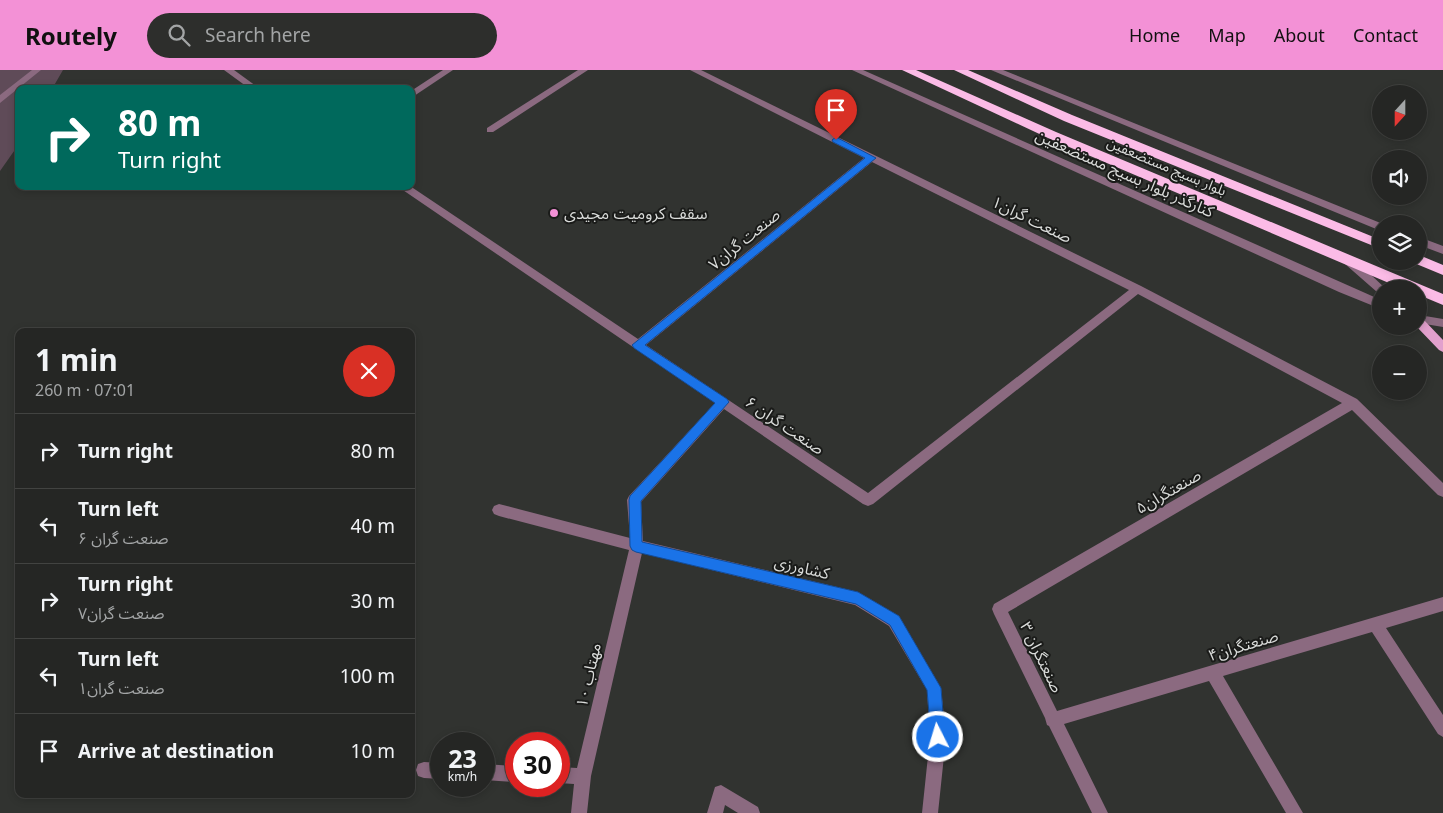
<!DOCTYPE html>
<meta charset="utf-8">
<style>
:root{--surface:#252624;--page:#2d2e2c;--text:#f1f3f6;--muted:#a3a5a6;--line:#424341;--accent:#f391d6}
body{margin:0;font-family:"Noto Sans","Noto Sans Arabic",sans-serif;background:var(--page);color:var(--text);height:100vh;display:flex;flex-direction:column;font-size:19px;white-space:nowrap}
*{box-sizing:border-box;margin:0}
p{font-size:16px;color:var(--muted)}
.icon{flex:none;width:28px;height:28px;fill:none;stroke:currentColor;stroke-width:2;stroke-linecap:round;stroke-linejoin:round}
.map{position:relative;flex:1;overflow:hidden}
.panel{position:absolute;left:15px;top:258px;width:400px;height:470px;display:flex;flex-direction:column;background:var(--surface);border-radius:10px;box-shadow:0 2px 8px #0003,0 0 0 1px var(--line)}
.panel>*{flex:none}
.banner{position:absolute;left:15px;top:15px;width:400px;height:105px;border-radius:10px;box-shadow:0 2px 8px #0003,0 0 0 1px var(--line);background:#00695c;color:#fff;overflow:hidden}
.needle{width:32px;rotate:201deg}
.tools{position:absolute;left:1372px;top:15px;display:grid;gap:10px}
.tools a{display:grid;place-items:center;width:55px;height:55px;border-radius:50%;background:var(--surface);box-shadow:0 2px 8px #0003,0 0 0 1px var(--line);font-size:25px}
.speed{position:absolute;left:430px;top:662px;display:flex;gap:10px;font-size:25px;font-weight:700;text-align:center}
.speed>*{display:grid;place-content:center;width:65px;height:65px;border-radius:50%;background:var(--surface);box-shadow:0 2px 8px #0003,0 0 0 1px var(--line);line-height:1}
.speed small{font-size:12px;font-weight:400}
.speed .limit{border:8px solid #d22;background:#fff;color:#111}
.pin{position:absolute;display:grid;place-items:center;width:42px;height:42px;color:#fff;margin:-51px -21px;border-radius:50% 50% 50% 0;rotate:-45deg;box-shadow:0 0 5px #0007}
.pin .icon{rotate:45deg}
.me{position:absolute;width:55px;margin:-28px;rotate:355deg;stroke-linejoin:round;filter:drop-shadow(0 0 4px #0008)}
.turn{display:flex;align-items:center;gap:18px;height:105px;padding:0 20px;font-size:22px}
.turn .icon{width:65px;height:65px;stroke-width:2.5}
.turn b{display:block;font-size:35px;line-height:42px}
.round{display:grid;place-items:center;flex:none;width:52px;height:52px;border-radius:26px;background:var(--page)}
.summary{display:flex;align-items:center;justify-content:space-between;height:85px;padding:0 20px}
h1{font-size:30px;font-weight:700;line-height:38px}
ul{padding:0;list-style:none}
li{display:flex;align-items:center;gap:15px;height:75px;padding:0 20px;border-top:1px solid var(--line)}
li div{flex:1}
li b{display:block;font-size:19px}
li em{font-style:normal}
header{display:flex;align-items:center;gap:30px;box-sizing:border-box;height:70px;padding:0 25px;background:var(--accent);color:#111}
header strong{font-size:24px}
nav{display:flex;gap:28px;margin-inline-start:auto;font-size:18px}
.search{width:350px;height:45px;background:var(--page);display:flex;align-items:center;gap:12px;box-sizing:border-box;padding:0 18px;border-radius:28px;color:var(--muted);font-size:19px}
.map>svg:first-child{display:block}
.green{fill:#5f4b58}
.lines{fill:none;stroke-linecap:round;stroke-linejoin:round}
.minor{fill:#8b6a80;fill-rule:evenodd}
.major{fill:#e2a0cd;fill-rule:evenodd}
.highway{fill:#fbbbe6;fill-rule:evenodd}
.route{fill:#1a73e8;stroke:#114b97}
.poi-dot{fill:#f391d6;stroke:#1a1b19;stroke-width:2}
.labels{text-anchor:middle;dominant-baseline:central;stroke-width:4;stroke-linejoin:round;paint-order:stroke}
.far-street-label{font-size:14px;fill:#dadcda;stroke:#1a1b19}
.street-label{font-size:16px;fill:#dadcda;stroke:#1a1b19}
.poi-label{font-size:16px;fill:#dadcda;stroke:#1a1b19;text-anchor:start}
</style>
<header>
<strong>Routely</strong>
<div class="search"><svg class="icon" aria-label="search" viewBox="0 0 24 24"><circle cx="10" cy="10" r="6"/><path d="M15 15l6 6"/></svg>Search here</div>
<nav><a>Home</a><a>Map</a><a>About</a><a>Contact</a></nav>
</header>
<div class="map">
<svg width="1443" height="743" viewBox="0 0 1443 743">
<rect width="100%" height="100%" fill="#313330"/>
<path class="green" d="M0,0H63L52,19H19V74L0,101Z"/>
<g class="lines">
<path class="minor" d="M32,0H41L0,33V25Z
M224,0H234L260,19H250Z
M443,0H453L411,28V21Z
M578,0H588L493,62H487V58Z
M690,0H701L1141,216L1357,329L1443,413V427L1438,425L1352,340L1008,542L1057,641L1443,527V541L1386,558L1443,645V667L1438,664L1372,562L1223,606L1303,743H1286L1209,611L1064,654L1108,743H1092L1049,656L1047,655L1045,648L994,544L992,539L994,534L1342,333L1138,224L873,434L868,436L863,434L724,339L641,432L643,471L858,522L899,546L941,618L946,667L938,743H922L930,667L927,620L889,556L855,535L642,483L591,706L587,743H571L574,714L559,713V697L577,698L629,480L499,446L494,444L492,440L494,436L499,434L630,468L627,430L629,426L715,333L397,116H410L638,269L864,88ZM872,92L1129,220L868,423L646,275Z
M852,0H863L1381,230V239L1339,222Z
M991,0H1003L1383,154H1381V161Z
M1419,167L1443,176V184L1419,175Z
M1349,187L1353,188L1386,219H1381V223L1377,222L1345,194L1344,191Z
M1419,245L1443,249V257L1419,253Z
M424,692L441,693V709L424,708L418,706L416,700L418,694Z
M484,694L516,696V712L484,710Z
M721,715L758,737L760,743H738L725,735L723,743H707L715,717Z"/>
<path class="major" d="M1419,248L1423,249L1443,270V282L1439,280L1416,256H1419Z"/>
<path class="highway" d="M902,0H916L1056,62L1443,224V235L1419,225V219H1403L1048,68Z
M954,0H968L1072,45L1381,170V179L1064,51Z
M1419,185L1443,195V205L1414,193L1413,191H1419Z"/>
</g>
<path class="route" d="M836,67L876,88L645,275L727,329L729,332L641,431L642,472L858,522L899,546L941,618L945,667L943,672L938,674L933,672L931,667L927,620L890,555L856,534L636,482L632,480L630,476L629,430L630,426L715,333L634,278L632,275L865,88L833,72L832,70Z"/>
<circle class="poi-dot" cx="554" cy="143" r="5"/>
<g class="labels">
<g class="far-street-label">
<text transform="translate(1167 96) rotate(23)">بلوار بسیج مستضعفین</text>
</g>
<g class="street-label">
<text transform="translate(1125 103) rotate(24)">کنارگذر بلوار بسیج مستضعفین</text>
<text transform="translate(1032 149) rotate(26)">صنعت گران۱</text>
<text transform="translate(744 169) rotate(-39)">صنعت گران۷</text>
<text transform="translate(785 355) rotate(34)">صنعت گران ۶</text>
<text transform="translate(1168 421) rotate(-30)">صنعتگران۵</text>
<text transform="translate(802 497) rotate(13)">کشاورزی</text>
<text transform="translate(1243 575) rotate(-17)">صنعتگران۴</text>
<text transform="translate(1042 587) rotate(64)">۳ صنعتگران</text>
<text transform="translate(588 605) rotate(-77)">مهتاب ۱۰</text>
</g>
<g class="poi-label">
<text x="564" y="143">سقف کرومیت مجیدی</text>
</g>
</g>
</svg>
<div class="tools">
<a><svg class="needle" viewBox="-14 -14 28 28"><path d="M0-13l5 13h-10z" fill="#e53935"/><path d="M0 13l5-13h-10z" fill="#a3a5a6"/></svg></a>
<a><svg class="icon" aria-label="sound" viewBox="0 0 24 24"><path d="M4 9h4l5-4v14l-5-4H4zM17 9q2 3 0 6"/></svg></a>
<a><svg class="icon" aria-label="layers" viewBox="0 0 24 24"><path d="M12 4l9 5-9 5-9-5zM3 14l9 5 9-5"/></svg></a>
<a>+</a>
<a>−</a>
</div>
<div class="speed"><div>23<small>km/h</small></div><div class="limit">30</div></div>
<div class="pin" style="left:836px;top:70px;background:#d93025"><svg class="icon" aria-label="arrive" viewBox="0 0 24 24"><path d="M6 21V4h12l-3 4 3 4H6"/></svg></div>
<svg class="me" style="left:938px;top:667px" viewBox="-20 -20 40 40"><circle r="17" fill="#1a73e8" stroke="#fff" stroke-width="3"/><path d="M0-11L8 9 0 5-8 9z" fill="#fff"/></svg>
<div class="banner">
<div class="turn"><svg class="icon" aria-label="right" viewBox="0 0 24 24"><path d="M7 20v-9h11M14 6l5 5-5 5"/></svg><div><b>80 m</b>Turn right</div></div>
</div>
<section class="panel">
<div class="summary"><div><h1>1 min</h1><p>260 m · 07:01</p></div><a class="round" style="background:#d93025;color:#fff"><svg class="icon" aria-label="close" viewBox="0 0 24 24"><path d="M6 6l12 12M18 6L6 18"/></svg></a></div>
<ul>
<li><svg class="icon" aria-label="right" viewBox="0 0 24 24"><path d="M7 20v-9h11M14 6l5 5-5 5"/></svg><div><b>Turn right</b></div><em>80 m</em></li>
<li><svg class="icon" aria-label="left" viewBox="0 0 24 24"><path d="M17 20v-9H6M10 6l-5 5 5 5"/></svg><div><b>Turn left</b><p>صنعت گران ۶</p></div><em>40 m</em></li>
<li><svg class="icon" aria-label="right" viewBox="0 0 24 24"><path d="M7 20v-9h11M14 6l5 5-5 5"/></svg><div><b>Turn right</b><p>صنعت گران۷</p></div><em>30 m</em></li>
<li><svg class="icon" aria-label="left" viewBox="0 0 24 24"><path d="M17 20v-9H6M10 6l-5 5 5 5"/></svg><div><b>Turn left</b><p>صنعت گران۱</p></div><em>100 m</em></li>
<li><svg class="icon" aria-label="arrive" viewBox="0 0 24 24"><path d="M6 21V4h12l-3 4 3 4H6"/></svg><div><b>Arrive at destination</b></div><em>10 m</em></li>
</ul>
</section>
</div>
